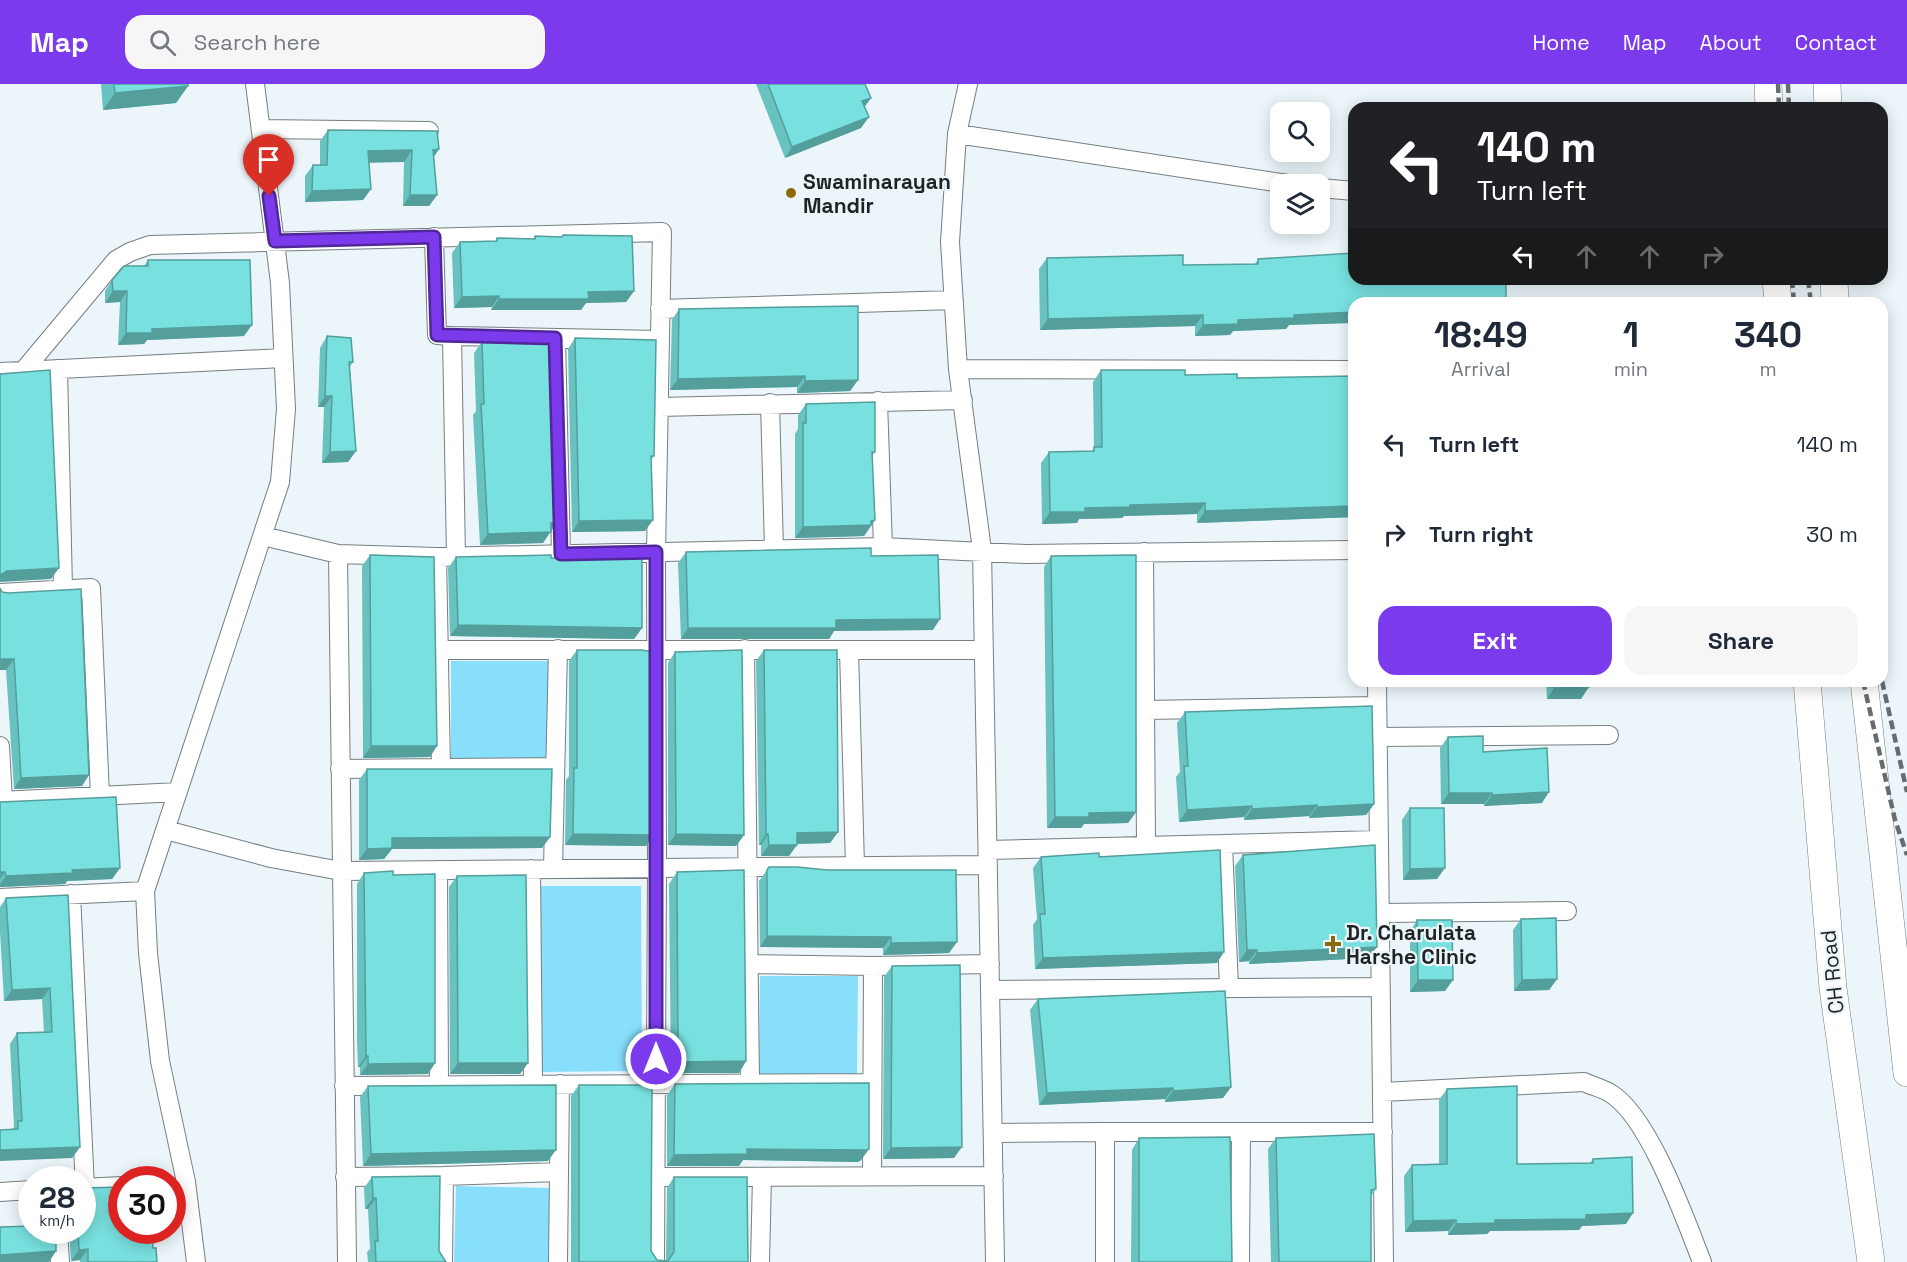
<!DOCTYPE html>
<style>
:root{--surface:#fff;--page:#f6f6f7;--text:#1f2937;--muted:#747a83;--accent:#7c3aed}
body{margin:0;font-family:"Space Grotesk",sans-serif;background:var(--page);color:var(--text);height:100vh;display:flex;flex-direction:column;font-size:22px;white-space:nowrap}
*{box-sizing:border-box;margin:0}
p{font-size:20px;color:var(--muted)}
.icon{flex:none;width:33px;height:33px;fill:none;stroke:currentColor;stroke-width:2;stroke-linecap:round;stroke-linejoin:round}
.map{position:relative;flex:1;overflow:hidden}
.side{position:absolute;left:1348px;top:213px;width:540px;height:390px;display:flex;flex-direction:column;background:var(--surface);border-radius:18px;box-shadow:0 3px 15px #0003}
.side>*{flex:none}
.banner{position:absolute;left:1348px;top:18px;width:540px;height:183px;border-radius:18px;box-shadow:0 3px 15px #0003;background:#202124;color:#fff;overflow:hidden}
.controls{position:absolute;left:1270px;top:18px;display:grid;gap:12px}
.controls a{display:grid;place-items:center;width:60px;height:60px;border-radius:12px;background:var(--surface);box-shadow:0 3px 15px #0003;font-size:30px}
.speed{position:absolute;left:18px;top:1082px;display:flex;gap:12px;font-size:30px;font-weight:700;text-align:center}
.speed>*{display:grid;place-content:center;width:78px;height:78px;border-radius:50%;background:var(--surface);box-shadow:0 3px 15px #0003;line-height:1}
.speed small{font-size:15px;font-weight:400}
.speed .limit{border:9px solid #d22;background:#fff;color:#111}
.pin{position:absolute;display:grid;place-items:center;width:51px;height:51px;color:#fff;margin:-62px -26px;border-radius:50% 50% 50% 0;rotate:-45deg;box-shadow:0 0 6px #0007}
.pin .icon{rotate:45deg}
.me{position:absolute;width:66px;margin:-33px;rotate:0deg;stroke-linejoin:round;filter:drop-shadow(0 0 4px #0008)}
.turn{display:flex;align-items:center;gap:21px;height:126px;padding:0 30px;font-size:27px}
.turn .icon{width:78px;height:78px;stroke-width:2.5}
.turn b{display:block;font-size:42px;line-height:51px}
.lanes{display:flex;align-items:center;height:57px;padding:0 30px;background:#0003;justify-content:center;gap:30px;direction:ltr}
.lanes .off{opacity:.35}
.eta{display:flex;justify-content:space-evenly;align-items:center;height:102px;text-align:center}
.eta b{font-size:36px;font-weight:700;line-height:42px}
.action{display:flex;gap:12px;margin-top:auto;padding:12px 30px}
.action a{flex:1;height:69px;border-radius:18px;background:var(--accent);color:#fff;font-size:24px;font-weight:700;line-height:69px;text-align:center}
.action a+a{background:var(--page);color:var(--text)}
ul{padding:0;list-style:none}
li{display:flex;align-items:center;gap:18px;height:90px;padding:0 30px}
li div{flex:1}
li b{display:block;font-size:22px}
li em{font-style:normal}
header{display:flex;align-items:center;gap:36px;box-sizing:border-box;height:84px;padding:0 30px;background:var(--accent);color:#fff}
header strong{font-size:28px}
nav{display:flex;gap:33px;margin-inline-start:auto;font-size:21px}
.search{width:420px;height:54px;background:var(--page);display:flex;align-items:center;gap:15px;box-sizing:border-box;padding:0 21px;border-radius:18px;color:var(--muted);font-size:22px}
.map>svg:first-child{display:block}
.green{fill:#87dffc}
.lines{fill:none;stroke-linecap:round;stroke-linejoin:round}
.street-casing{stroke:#757e81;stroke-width:20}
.secondary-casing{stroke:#757e81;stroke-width:28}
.street{stroke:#fff;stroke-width:18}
.secondary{stroke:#fff;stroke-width:27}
.rail{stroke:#676d6f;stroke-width:4.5;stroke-dasharray:9 4.5;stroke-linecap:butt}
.wall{fill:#67c2c0}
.shaded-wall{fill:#549e9c}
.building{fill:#78e1df;stroke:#549e9c;stroke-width:1.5}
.route-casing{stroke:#51269a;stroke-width:15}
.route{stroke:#7c3aed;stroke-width:10}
.poi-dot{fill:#8a6a0a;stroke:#ecf6fa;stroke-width:2}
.labels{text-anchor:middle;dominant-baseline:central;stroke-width:4.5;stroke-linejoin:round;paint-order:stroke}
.poi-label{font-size:21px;font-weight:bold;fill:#1f2324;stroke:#ecf6fa;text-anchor:start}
.street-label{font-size:21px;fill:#1f2324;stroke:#ecf6fa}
</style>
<header>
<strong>Map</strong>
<div class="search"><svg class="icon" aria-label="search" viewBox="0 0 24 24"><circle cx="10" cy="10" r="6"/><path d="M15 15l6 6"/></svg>Search here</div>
<nav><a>Home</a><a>Map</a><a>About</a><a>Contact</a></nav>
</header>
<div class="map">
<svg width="1907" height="1178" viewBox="0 0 1907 1178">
<rect width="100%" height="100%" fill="#ecf6fa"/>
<path class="green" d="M451,577H549L548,675L451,674Z
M539,802H641L642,987L539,988Z
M760,892H858L857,990H759Z
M456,1102L550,1104L548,1178H454Z"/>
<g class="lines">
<defs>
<path id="street" d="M261,45L429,47
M957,50L968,0
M1320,104L1354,107
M434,153L437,251L452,252
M660,225L954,216
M556,254L561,470
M58,285L63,505
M958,285L1354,286
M24,286L116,176L130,168L150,161L662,148L656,468L657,784L655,1178
M0,288L283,274
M878,317L883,463
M770,319L774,465
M659,323L963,316
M263,452L338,470L437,473L883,463L1025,470L1354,466
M1144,468L1146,762
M338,470L347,1178
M456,472L452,252L660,256
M0,509L91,504L100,712
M745,565L750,999
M439,566H984
M849,566L855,782
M1377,597L1384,1178
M1145,626L1377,622
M1377,653L1609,651
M0,662L3,717
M441,684L555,683
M340,685L441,684L437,473
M0,717L178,708
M166,746L271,774L341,787L988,781
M1223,760L1229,904
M988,766L1379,756
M531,785L533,1000
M553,785L558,565
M438,786L439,1001
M71,810L85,1104
M0,814L145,807
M1380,829L1567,827
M750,880L873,882
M990,906L1381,903
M344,1002L872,999
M1382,1008L1584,998C1592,1002 1602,1004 1610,1009C1649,1032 1685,1135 1702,1178
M993,1049L1105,1048
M444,1092L559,1088
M872,1092L873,882L990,880
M345,1093L444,1092L443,1178
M655,1093L994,1092
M82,1104L122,1102
M0,1108L32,1106
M58,1146L60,1178
M196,1178L186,1098L160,977L148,869L145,807L280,398L286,325L280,199L255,0
M558,1178L560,1000
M760,1178L762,1093
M995,1178L982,466L958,285L950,158L957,50L1288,100
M1105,1178V1048H1383
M1240,1178L1241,1048"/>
<path id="secondary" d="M1768,0L1769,24
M1827,0L1828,24
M1776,195L1778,219
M1834,195L1835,219
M1807,597L1833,904L1871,1178
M1864,597L1907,989"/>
</defs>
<use href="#street" class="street-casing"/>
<use href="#secondary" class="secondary-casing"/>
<use href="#street" class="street"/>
<use href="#secondary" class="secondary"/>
<path class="rail" d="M1778,0L1779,24
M1788,0L1789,24
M1792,195L1794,219
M1808,195L1811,219
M1863,597L1895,736L1907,771
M1882,597L1907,708"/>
</g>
<path class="wall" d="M101,0H188V2L176,19L103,26Z
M756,0H865L871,14L865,22L861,44L785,74Z
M328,46L439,65L434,73L437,111L429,122H403L404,78H369L371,105L363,116L305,118V92L313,81H320V57Z
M563,151L634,207L626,218L586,219L581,226H491L492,223L454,224L452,169L460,158L495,157L497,154L533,155L535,152L561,153Z
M1047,174L1183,181L1255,180L1258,175L1354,219L1338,239L1289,241L1286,245L1233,247L1230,251L1195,252V242L1040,246L1039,185Z
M148,176L244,252L147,256L144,260L118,261L120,218L105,219V207L112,196L144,182Z
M679,225L858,296L850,307L797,309V303L670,306L672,236Z
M327,252L353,278L350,283L356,367L348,378L322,379L324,323H318L320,264Z
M575,254L654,372L651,376L645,447L572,448L568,265Z
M521,255L557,438L543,459L480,461L473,331L476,327L474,269L482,258L519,257Z
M1101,286L1237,294L1354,292V433L1197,439V430L1124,432L1122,434L1079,435L1077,439L1042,440L1041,379L1049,368L1092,367L1094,364L1093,298Z
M806,320L875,368L872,372L875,436L864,452L795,454V350L798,345V331Z
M686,468L871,472L933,546L834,547L829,555H681L678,479Z
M370,471L430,673L363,674L362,482Z
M1051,472L1136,728L1128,739L1084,740L1081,744H1047L1044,483Z
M456,473L551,474L642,544L634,555L450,552L448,484Z
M0,504L82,702L14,705L6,586H0Z
M577,566L653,751L646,762L565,761L566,696L569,692V577Z
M764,566L838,748L830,759L797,760L789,772H761V761H759L756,577Z
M675,568L744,751L736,762L668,761V579Z
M1546,597H1589L1581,615H1547Z
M1185,628L1374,720L1366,731L1309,734V732L1244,736V733L1179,738L1176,693L1180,688L1177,639Z
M1448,653L1483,668L1542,719L1484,722V720H1441L1440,664Z
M367,685L550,753L542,764L392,765L384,775L359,776V696Z
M0,718L120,784L112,795L67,797L65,800L0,803Z
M1410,724L1437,795L1403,796L1402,736Z
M1243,771L1369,874L1249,880V877L1239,878L1235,782Z
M1041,773H1099L1217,879L1035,885L1033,841L1037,835L1033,784Z
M767,786L949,869L883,871V864L760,863L759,797Z
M677,788L746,977L739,989H671L669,800Z
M364,789L393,791L435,979L428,990L360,991V983H358L357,956V800Z
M457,792L528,979L520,990H450L449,803Z
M68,811L80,1063L72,1074L12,1046L14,1043L10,960L17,949L44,948L42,915L4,917L0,848V823L6,814Z
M1521,835L1557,895L1549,906L1514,907L1513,846Z
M1417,836L1445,907L1410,908V847Z
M892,882L954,1074L883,1075L884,893Z
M1038,915L1231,1003L1223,1014L1165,1018V1015L1039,1021L1030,926Z
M675,1000L869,1065L861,1076L858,1078L743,1076L739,1082H667V1011Z
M579,1001L651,1167L657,1176L666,1177L667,1104L674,1093L748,1178H571V1012Z
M368,1002L548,1077L363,1082L360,1013Z
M1447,1005L1517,1080L1590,1079L1593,1075L1626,1140L1582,1142L1579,1146L1490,1147L1487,1150L1448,1151V1147L1405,1148L1404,1092L1412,1081L1439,1080V1016Z
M1139,1054L1232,1178H1131L1132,1066Z
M1276,1054L1376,1105L1371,1112V1178H1271L1268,1065Z
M372,1093L439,1167L446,1178H368L367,1168L370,1165L368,1125H365L364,1104Z
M32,1108V1146L26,1142L25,1118Z
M69,1146H82L153,1164L157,1178H80V1176L71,1177Z"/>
<path class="shaded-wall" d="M188,2L176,19L103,26L115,9Z
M871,14L863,25L862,17Z
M869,33L861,44L785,74L792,63Z
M439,65L431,76L433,66Z
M412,66L404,78L361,79L368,67Z
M371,105L363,116L305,118L312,107Z
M410,111H437L429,122H403Z
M113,207H127L120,218L105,219Z
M634,207L626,218L586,219L581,226H491L499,215L588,208Z
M499,212L492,223L454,224L462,213Z
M1354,228V239L1289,241L1286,245L1233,247L1230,251L1195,252L1203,241L1238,236L1294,231Z
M1203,231L1195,242L1040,246L1048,235Z
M252,241L244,252L147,256L144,260L118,261L126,249L152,245Z
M805,292L797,303L670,306L678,295Z
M858,296L850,307L797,309L805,297Z
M325,312H332L324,323H318Z
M356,367L348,378L322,379L330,368Z
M1205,419L1197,430L1124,432L1122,434L1079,435L1077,439L1042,440L1050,428L1085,424L1130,421Z
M1354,422V433L1197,439L1205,427Z
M653,436L645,447L572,448L579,437Z
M875,436L864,452L795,454L803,443Z
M557,438L543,459L480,461L488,450L551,439Z
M59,484L51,495L0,498V491L7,487Z
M940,535L933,546L834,547L829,555H681L688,544L836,536Z
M458,541L642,544L634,555L450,552Z
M0,575H14L6,586H0Z
M1589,603L1581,615H1547L1554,604Z
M371,662H437L430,673L363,674Z
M89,691L82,702L14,705L21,694Z
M1549,708L1542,719L1484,722L1492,711Z
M1449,709H1492L1484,720H1441Z
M1374,720L1366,731L1309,734L1317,723Z
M1317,721L1309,732L1244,736L1252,725Z
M1252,722L1244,733L1179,738L1187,726Z
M1136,728L1128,739L1084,740L1081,744H1047L1055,733L1089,729Z
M838,748L830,759L789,760L797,749Z
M573,750L653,751L646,762L565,761Z
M676,750L744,751L736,762L668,761Z
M766,750H768L761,761H759Z
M550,753L542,764L392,765L384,775L359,776L367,765L392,754Z
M769,761H797L789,772H761Z
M120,784L112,795L67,797L65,800L0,803V800L6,792L72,786Z
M1445,784L1437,795L1403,796L1410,785Z
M0,788H5L0,795Z
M767,852L891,853L883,864L760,863Z
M957,858L949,869L883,871L891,859Z
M1377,863L1369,874L1249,880L1257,869Z
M1247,866H1257L1249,877L1239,878Z
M1224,868L1217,879L1035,885L1043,874Z
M1557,895L1549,906L1514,907L1522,896Z
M1418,896H1453L1445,907L1410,908Z
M50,904L42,915L4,917L12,906Z
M366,972H368L360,983H358Z
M746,977L739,989H671L678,978Z
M435,979L428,990L360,991L368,980Z
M458,979H528L520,990H450Z
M1231,1003L1223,1014L1165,1018L1173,1007Z
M1173,1004L1165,1015L1039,1021L1047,1009Z
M80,1063L72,1074L0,1077V1066Z
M962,1063L954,1074L883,1075L891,1064Z
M747,1065H869L861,1076L858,1078L743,1076L739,1082H667L674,1071Z
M556,1066L548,1077L363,1082L371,1070Z
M373,1114H376L368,1125H365Z
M1633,1129L1626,1140L1582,1142L1579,1146L1490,1147L1487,1150L1448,1151L1456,1140L1495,1136Z
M1456,1136L1448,1147L1405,1148L1413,1137Z
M88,1165L80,1176L71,1177L79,1166Z
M56,1167L49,1178H0V1171Z"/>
<path class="building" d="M114,0H188V2L115,9Z
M768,0H865L871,14L862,17L869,33L792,63Z
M328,46L437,47L439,65L433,66L437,111H410L412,66L368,67L371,105L312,107L313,81H327Z
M563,151L632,152L634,207L588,208L589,215H499V212L462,213L460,158L497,157V154L535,155V152L562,153Z
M1354,169V195H1506V219H1354V228L1294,231V234L1238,236V240L1203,241V231L1048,235L1047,174L1183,171V181L1258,180V175Z
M148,176H250L252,241L152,245V249H126L127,207H113L112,196L124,182H148Z
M858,222V296L805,297V292L678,295L679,225Z
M327,252L351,254L353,278H349L356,367L330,368L332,312H325Z
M553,254L557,438L551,439V448L488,450L481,320H484L482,258L521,257V255Z
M575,254L656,256L654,372H651L653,436L579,437Z
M50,286L59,484L7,487L0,491V290Z
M1101,286H1185V291L1237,290V294L1354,292V422L1205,427V419L1130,421V423L1085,424V428H1050L1049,368L1094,367V363H1102Z
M875,318V368H872L875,436L871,437V441L803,443V339H806V320Z
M871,464V472L938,471L940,535L836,536V544H688L686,468Z
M370,471L434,473L437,662H371Z
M551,471V474H642V544L458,541L456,473Z
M1136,471V728L1089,729V733H1055L1051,472Z
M0,504L2,508L8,509L81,505L89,691L21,694L14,575H0Z
M577,566H642L653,568V751L573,750L574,684H577Z
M742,566L744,751L676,750L675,568Z
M764,566H837L838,748L797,749V761H769L768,750H766Z
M1554,597H1589V603L1554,604Z
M1372,622L1374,720L1317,723V721L1252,725V722L1187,726L1184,682H1188L1185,628Z
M1483,652V668L1547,664L1549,708L1492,711V709H1449L1448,653Z
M367,685H552L550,753L392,754V764L367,765Z
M116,713L120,784L72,786L73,789L6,792L5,788H0V718Z
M1410,724H1444L1445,784L1410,785Z
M1375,761L1377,863L1257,869V866H1247L1243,771Z
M1220,766L1224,868L1043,874L1040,830H1045L1041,773L1099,769V773Z
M769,783H797L827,786H956L957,858L891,859V853L767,852V786Z
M744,786L746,977L678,978L677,788Z
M393,787V791L435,790V979L368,980V972H366L364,789Z
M526,791L528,979H458L457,792Z
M68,811L80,1063L0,1066V1046L18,1045V1037H22L17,949L52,948L50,904L12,906L6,814Z
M1556,834L1557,895L1522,896L1521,835Z
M1417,836H1452L1453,896H1418Z
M960,881L962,1063L891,1064L892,882Z
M1225,907L1231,1003L1173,1007V1004L1047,1009L1038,915Z
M869,999V1065L866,1066L747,1065V1070L674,1071L675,1000Z
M556,1001V1066L371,1070L368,1002Z
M579,1001H652L651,1167L657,1176L668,1177L674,1168V1093H747L748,1178H579Z
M1517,1002V1080L1593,1079V1075L1632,1073L1633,1129L1586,1131V1135L1495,1136V1139L1456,1140V1136L1413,1137L1412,1081L1447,1080V1005Z
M1374,1050L1376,1105L1371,1106V1178H1279L1276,1054Z
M1230,1053L1232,1178H1139V1054Z
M440,1092L439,1167L446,1178H376L375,1157H378L376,1114H373L372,1093Z
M122,1103V1146H152L153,1164H156L157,1178H88V1165L79,1166L78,1146H82V1104Z
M32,1142V1146H56V1167L0,1171V1143Z"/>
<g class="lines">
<defs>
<path id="route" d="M269,112L275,157L434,153L437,251L555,254L561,470L656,468V975"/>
</defs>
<use href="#route" class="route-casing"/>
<use href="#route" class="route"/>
</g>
<g class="poi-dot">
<circle cx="791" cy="109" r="6"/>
<path d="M1330 851h6v6h6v6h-6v6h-6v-6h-6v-6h6z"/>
</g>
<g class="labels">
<g class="poi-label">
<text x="803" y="97">Swaminarayan<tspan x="803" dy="24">Mandir</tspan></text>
<text x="1346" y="848">Dr. Charulata<tspan x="1346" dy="24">Harshe Clinic</tspan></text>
</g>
<g class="street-label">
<text transform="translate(1832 888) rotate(-96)">CH Road</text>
</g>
</g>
</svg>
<div class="controls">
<a><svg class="icon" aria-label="search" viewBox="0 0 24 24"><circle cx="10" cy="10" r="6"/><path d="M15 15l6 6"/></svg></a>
<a><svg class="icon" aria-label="layers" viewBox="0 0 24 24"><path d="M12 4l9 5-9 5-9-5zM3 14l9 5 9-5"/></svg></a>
</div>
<div class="speed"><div>28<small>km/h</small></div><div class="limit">30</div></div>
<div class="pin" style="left:269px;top:112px;background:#d93025"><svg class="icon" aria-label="arrive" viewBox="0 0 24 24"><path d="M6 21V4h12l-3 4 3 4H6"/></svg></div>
<svg class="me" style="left:656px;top:975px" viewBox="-20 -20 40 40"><circle r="17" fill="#7c3aed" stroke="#fff" stroke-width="3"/><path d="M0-11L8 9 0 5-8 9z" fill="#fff"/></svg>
<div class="banner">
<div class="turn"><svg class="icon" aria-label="left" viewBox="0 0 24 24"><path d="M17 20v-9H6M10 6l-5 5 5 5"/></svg><div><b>140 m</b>Turn left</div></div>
<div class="lanes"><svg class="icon" aria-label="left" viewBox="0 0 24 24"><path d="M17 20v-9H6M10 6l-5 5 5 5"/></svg><svg class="icon off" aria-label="ahead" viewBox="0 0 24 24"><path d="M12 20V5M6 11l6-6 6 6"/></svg><svg class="icon off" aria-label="ahead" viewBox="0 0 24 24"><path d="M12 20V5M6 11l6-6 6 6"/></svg><svg class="icon off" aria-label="right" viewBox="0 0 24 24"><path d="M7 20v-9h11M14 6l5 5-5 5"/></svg></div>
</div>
<section class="side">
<div class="eta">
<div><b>18:49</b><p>Arrival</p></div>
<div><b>1</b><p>min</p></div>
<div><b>340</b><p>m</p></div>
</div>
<ul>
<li><svg class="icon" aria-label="left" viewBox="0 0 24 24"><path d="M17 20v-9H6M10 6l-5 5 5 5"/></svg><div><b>Turn left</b></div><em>140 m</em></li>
<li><svg class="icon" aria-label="right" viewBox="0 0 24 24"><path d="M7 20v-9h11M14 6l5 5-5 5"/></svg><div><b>Turn right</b></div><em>30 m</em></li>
</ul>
<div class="action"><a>Exit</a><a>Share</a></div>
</section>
</div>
